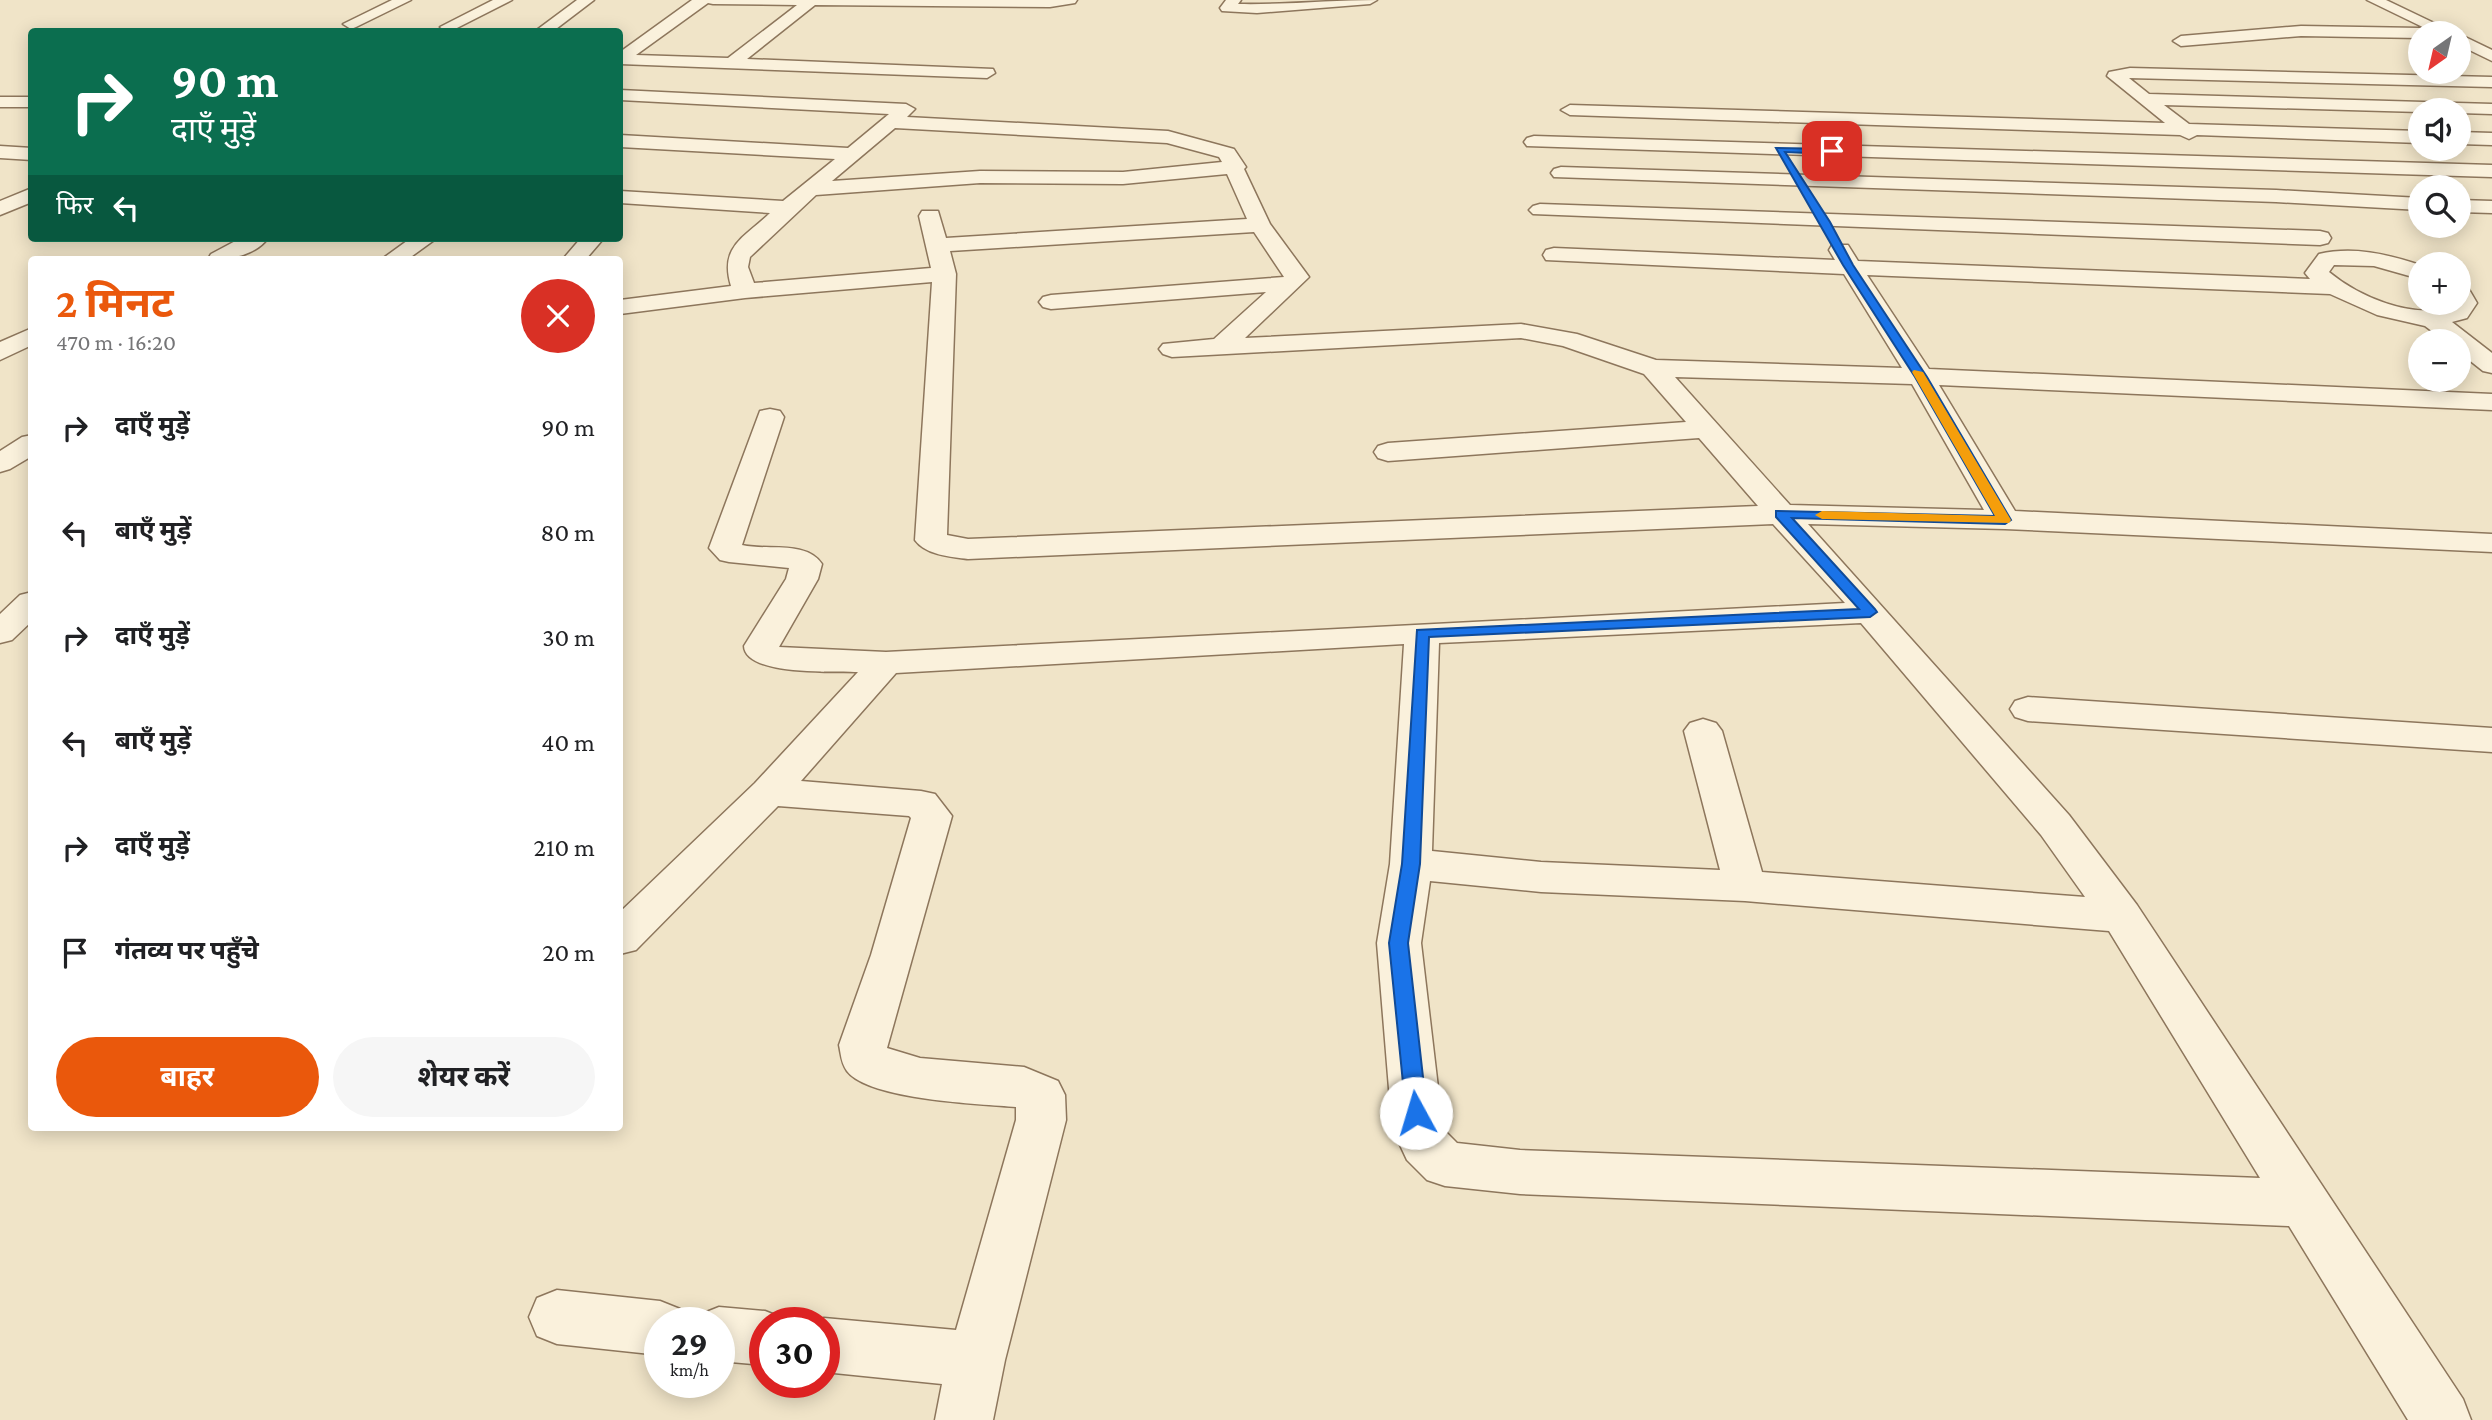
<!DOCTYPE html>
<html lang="hi">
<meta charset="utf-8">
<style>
:root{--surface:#fff;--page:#f6f6f6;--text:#202124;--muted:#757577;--accent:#ea580c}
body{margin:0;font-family:"Crimson Pro","Noto Sans Devanagari",serif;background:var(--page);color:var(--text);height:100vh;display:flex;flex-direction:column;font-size:26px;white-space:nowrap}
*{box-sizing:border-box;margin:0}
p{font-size:23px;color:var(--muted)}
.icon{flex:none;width:38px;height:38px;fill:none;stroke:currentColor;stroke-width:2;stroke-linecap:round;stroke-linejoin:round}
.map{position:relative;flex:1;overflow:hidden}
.panel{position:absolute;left:28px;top:256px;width:595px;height:875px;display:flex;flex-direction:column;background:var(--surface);border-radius:7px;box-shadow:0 4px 18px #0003}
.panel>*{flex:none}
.hud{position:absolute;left:28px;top:28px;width:595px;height:214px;border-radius:7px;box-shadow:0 4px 18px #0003;background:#0b6e4f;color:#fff;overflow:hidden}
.needle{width:46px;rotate:214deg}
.controls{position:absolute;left:2408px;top:21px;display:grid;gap:14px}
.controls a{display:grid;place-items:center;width:63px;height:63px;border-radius:50%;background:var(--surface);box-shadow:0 4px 18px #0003;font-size:35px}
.speed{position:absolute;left:644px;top:1307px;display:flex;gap:14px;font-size:35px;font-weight:700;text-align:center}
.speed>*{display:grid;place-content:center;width:91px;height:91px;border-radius:50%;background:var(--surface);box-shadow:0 4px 18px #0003;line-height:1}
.speed small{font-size:18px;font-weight:400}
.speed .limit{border:10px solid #d22;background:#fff;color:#111}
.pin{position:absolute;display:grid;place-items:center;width:60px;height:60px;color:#fff;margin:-30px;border-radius:14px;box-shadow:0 4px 10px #0006}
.me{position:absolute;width:77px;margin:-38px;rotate:354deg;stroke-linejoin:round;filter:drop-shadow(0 0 5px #0008)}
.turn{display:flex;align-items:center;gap:24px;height:147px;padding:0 28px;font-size:32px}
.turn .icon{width:91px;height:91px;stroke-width:2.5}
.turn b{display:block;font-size:49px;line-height:60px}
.then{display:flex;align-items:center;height:66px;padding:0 28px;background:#0003;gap:14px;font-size:26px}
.round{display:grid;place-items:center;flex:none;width:74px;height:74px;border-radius:37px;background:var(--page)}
.headline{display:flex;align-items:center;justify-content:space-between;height:119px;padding:0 28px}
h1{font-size:42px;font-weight:700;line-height:52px;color:var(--accent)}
.cta{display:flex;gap:14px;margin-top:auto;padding:14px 28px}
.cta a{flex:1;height:80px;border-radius:42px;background:var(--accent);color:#fff;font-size:28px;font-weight:700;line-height:80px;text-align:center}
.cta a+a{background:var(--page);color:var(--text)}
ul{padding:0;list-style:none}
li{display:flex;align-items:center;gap:21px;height:105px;padding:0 28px}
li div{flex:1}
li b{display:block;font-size:26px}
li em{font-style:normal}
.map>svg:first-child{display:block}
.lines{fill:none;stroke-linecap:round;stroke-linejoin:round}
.street-casing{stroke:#8d765c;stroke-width:3}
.street{fill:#faf1dc;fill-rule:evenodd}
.route{fill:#1a73e8;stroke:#114b97;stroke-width:2}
.slow{fill:#f59e0b}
</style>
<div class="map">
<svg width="2492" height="1420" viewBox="0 0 2492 1420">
<rect width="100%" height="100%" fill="#f0e4c8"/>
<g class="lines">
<defs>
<path id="street" d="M392,0H411L356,27L351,29L343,24Z
M493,0H512L453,30L447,32L440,27Z
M577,0H594L552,32H534Z
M692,0H1077L1075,3L1050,7L815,5L747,59L993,69L995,73L987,78L620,64V52ZM708,3L713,4L797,5L728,58L636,55Z
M1226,0H1241L1238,4C1284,5 1331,0 1377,0L1370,4L1257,13L1222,11L1220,8Z
M2367,0H2386L2455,33H2435Z
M2301,26L2420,28L2428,33H2420V38L2301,36L2181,46L2173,41L2181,36Z
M2459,34L2492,50V61L2459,45Z
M2130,68L2492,77V87L2129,78L2149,94L2492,104V114L2459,113V110L2420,112L2164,105L2189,124L2420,131V143L2197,135L2189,139L2180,135L1570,115L1561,110L1570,105L2165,123L2107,76L2109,72Z
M620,90L906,104L915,109L907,117L1168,131L1234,149L1246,167L1244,169L1270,224L1309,277L1245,338L1521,324L1577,334L1656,360L1902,368L1844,274L1546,260L1543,255L1546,250L1554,248L1835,260L1829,250L1832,245H1848L1858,261L2310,279L2305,273L2319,254C2353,246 2387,254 2420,265V279L2374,266L2334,265L2329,272C2359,297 2410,318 2449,308L2453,303H2459V284L2467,286L2477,303L2467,318L2452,322L2492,353V373L2483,371L2459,352V341H2445L2425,326L2377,315L2330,294L1867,275L1929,369L2492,394V410L1939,385L2015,511L2492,534V552L2005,529L1808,524L2069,815L2137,905L2463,1399L2471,1420H2408L2289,1226L1520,1194L1445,1186L1427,1180L1407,1160L1400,1145L1391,1113L1377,943L1390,864L1404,644L896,673L801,781L921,791L935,794L952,816L887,1048L920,1058L1024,1067L1058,1081L1065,1095L1066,1120L1005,1360L993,1420H935L942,1384L824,1372V1323H811L824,1318L956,1330L1016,1120V1107C981,1104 869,1100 847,1071C841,1063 841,1054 839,1045L871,955L911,818L909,816L778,806L636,950L620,954V912L755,783L858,672C835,671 745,676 744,646L786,579L789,568L729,562L720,560L709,548L760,411L770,409L780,411L784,417L742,545C766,551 806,540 822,564L818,579L779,647L886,652L1845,603L1773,524L968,559C951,557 926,555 915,540L932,282L745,298L620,314V300L731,286C719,246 744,238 770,213L620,203V191L783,201L835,159L620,147V135L848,148L889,114L620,100ZM895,128L1167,143L1219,157L1222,162L1123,172L980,171L832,181ZM1227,174L1247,219L946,238L938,211H922L919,216L931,268L754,283L748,267L750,257L816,195L980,183L1123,184ZM1254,232L1284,277L1051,295L1043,297L1039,302L1043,307L1051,309L1266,292L1214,339L1163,344L1159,349L1163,354L1172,357L1521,338L1563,346L1644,374L1686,422L1388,443L1378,446L1374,452L1378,458L1388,461L1699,438L1758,506L968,539L947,535L956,274L950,251ZM1675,377L1912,384L1984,510L1790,505ZM1861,623L2041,835L2085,897L1762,872L1722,731L1716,723L1703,719L1690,723L1684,731L1720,870L1541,862L1432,851L1439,643ZM1430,881L1541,892L1745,901L2109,931L2260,1178L1520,1150L1457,1143L1447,1133L1441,1113L1421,943Z
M0,97H32V107H0Z
M2459,132L2492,133V145L2459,144Z
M1534,136L2492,165V177L1527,146L1524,142L1527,138Z
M0,146L32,148V160L0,158Z
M1561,167L2276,190L2420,198V210L2276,202L1554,177L1551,173L1554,169Z
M32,188V202L0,215V201Z
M2459,200L2492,201V213L2459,212Z
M1540,204L2320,231L2328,233L2331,238L2328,243L2320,245L1533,214L1529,210L1533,206Z
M241,238H268C254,257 229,259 208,259L211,254Z
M411,238H437L408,259H382Z
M581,238H604L586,259H563Z
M32,328V345L0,360V342Z
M32,435V456L10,469L0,472V451L22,437Z
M32,592V621L12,640L0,643V614L20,595Z
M2028,697L2492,728V752L2028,721L2015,717L2010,709L2015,701Z
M557,1290L660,1301L680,1309L686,1323H660V1355L557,1344L537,1336L529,1317L537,1298Z
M719,1307L765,1311L785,1319L787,1323H765V1365L719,1361V1323H696L699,1315Z"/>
</defs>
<use href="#street" class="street-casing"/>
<use href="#street" class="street"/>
</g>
<path class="route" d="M1776,148L1832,149L1836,151L1832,154L1785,152L1830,222L1853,265L1927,377L2011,520L2005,524L1792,518L1875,609L1877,612L1870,617L1429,637L1420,864L1408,943L1427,1113L1424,1119L1416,1122L1409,1119L1406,1113L1389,943L1402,864L1417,630L1859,609L1776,517V511L1995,516L1915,377L1843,265Z"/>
<path class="slow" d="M1914,370L1923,372L2011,520L2009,523L1822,519L1815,515L1822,511L1995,516L1912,372Z"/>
</svg>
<div class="controls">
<a><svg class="needle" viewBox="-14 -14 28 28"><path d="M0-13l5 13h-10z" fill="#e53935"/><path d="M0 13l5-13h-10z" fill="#757577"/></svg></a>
<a><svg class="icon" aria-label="sound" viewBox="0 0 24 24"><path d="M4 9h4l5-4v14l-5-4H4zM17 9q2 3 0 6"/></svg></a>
<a><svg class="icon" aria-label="search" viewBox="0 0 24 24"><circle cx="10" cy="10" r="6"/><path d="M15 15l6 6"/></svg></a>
<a>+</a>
<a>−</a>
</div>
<div class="speed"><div>29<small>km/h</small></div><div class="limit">30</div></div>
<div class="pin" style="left:1832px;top:151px;background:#d93025"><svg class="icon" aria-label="arrive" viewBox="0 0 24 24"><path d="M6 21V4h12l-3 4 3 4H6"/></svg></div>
<svg class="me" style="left:1416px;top:1113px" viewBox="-20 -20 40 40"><circle r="19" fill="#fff"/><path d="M0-13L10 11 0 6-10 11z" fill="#1a73e8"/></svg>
<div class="hud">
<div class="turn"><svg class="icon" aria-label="right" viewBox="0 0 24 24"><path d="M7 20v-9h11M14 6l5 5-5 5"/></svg><div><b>90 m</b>दाएँ मुड़ें</div></div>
<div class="then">फिर<svg class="icon" aria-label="left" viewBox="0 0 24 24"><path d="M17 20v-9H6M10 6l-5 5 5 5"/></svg></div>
</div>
<section class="panel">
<div class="headline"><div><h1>2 मिनट</h1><p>470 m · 16:20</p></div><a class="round" style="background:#d93025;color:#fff"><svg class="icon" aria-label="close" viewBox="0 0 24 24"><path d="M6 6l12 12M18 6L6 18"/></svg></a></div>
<ul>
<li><svg class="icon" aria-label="right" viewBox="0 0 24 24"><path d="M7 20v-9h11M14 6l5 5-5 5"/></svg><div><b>दाएँ मुड़ें</b></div><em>90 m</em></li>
<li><svg class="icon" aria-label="left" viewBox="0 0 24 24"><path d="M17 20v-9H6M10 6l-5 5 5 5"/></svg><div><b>बाएँ मुड़ें</b></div><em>80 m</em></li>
<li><svg class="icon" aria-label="right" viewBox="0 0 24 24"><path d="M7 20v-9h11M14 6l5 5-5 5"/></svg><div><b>दाएँ मुड़ें</b></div><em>30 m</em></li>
<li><svg class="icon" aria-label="left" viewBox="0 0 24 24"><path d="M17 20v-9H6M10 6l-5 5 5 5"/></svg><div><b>बाएँ मुड़ें</b></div><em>40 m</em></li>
<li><svg class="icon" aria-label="right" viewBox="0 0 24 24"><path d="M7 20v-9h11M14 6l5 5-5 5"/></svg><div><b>दाएँ मुड़ें</b></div><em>210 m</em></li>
<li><svg class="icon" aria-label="arrive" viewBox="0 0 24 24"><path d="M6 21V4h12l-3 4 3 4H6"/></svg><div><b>गंतव्य पर पहुँचे</b></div><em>20 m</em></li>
</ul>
<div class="cta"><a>बाहर</a><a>शेयर करें</a></div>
</section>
</div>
